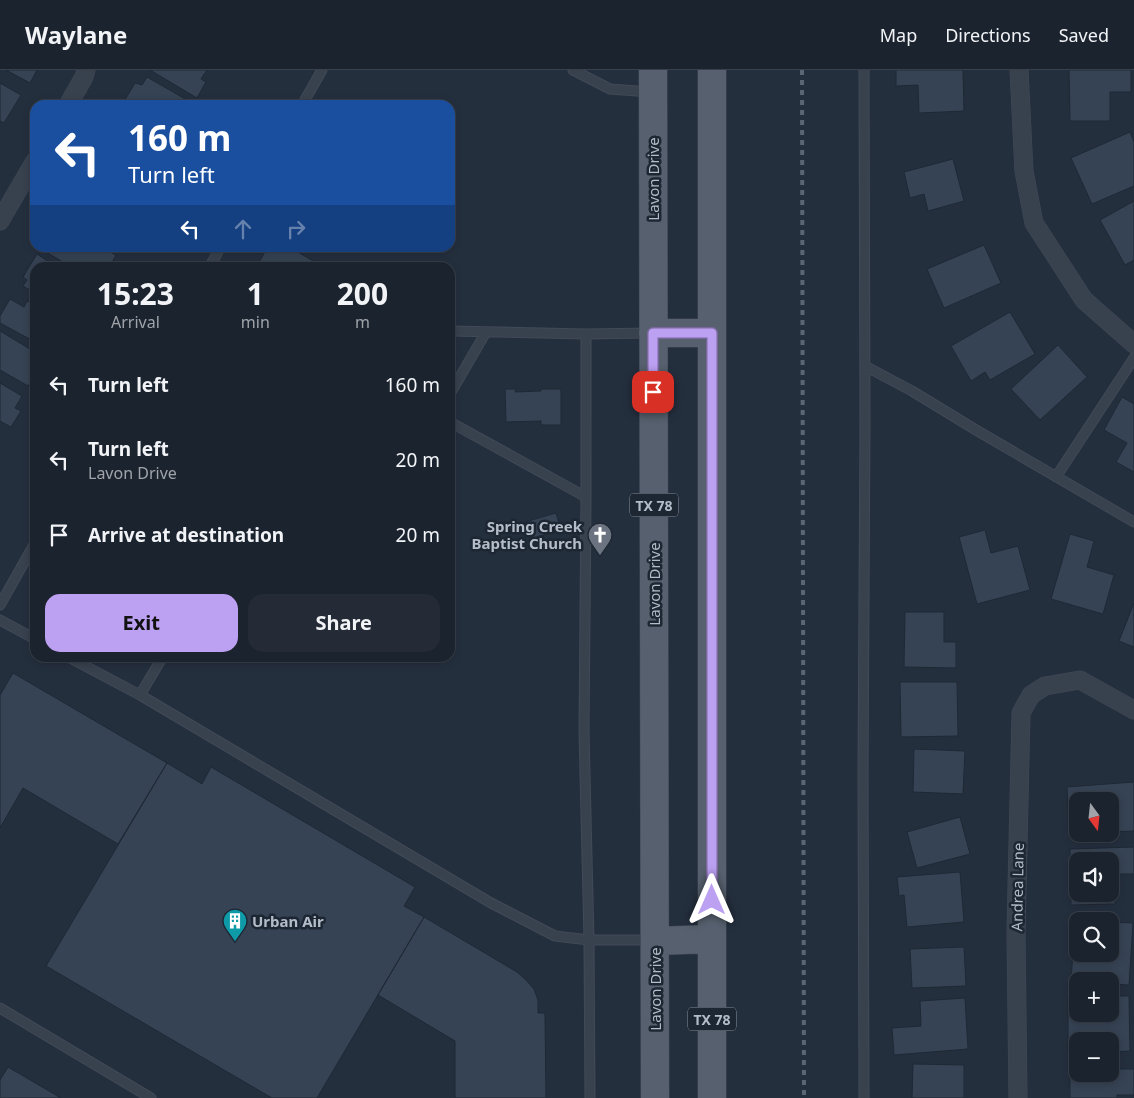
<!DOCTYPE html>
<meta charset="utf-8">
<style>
:root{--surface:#1b232e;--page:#242b36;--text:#f1f3f6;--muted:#a0a4aa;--line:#39404a;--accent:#bca0f2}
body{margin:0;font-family:"Noto Sans",sans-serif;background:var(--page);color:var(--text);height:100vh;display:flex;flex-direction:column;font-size:19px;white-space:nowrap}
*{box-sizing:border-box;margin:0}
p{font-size:16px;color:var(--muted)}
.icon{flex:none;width:28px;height:28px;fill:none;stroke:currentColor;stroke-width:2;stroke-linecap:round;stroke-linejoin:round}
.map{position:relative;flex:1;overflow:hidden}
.side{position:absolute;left:30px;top:192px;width:425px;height:400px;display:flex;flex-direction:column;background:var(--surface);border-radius:15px;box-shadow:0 2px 8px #0003,0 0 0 1px var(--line)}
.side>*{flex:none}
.guide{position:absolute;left:30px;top:30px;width:425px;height:152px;border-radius:15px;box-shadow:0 2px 8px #0003,0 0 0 1px var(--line);background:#1a4fa0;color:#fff;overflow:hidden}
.needle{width:32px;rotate:165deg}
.tools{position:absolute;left:1069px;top:722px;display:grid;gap:10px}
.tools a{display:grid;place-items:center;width:50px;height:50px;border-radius:10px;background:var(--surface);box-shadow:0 2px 8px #0003,0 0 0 1px var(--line);font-size:25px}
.pin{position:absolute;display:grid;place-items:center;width:42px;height:42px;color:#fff;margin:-21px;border-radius:10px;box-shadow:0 2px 8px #0006}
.me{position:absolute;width:55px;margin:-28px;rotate:0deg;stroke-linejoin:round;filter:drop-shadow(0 0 4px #0008)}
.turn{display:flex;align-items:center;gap:18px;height:105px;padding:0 15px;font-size:22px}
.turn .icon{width:65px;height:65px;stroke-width:2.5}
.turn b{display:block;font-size:35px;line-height:42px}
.lanes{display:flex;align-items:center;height:48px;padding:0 15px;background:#0003;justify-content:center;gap:25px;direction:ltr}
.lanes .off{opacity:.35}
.eta{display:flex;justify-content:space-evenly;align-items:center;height:85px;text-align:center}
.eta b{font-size:30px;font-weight:700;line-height:35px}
.action{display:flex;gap:10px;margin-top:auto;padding:10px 15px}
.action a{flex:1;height:58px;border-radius:15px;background:var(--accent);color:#111;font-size:20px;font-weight:700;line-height:58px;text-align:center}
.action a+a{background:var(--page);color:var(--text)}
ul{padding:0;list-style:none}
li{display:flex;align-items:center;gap:15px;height:75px;padding:0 15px}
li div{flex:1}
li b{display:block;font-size:19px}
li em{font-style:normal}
header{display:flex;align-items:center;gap:30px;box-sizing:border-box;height:70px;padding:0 25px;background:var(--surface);border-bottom:1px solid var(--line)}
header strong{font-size:24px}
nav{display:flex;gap:28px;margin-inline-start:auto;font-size:18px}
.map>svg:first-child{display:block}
.building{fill:#364354;stroke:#1f2835;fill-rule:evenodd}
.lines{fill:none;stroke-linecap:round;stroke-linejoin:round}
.lane-casing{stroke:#414a57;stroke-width:11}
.street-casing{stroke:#414a57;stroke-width:19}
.primary-casing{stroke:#414a57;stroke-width:29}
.lane{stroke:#38414e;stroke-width:9}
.street{stroke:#38414e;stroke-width:18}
.primary{stroke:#56606e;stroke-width:28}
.rail{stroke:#5a6575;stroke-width:4;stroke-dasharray:5 5;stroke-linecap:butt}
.route-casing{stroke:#7a689d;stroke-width:12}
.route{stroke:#bca0f2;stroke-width:9}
.labels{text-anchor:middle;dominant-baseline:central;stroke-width:5;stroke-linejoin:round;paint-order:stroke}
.shield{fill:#1d2633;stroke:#878f9c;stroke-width:1}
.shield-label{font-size:14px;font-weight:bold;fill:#b4bcc9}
.street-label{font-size:15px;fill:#b4bcc9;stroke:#1d2633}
.poi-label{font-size:15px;font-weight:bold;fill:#b4bcc9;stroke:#1d2633;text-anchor:end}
</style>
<header>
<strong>Waylane</strong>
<nav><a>Map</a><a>Directions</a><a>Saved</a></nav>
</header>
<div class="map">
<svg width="1134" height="1028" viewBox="0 0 1134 1028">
<rect width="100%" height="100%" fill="#242f3e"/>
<path class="building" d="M6,0H37L30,13Z
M150,0H207L201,9L206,12L197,28Z
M896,0H963L964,41L919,43L918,15L896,16Z
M1069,0H1131V22H1110V51H1070Z
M147,7L194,34L193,35H127L123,33L135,13L142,15Z
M0,13L21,25L4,53L0,51Z
M1130,62L1134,72V116L1092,134L1071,88Z
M953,89L964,131L928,141L924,124L910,128L904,102Z
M1134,131V190L1125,195L1100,150Z
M984,175L1001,213L944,238L927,199Z
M39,178H103L116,185L109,198H73Z
M267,178H291L325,198H256Z
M37,184L58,198H35V223L23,216L27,210L23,207Z
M10,229L24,237L27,231L35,235V272L0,253V246Z
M1010,242L1035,284L990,310L985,302L971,311L951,276Z
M0,261L35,282V305L28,316L0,300Z
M1058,275L1087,307L1040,350L1011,319Z
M0,313L22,326L15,338L21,341L11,357L0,351Z
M505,319H516L515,322L541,321V319H561V355H541V351L506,352Z
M1122,327L1134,334V402L1116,392L1127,373L1104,360Z
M556,443L561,460L530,469L525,452Z
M985,460L991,483L1018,476L1030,520L977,534L959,467Z
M1070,464L1094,471L1087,497L1114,505L1103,544L1051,529Z
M1134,533V577L1119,571Z
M905,542H944V572H956V598L904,597Z
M13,603L167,693L118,774L23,718L0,758V625Z
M900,612H957L958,666L901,667Z
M914,679L965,681L963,724L913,722Z
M167,693L202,714L211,697L415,817L404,836L424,847L317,1028H272L46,896Z
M1134,712V761L1110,762V731H1078V764H1088L1069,765L1067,717Z
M960,747L970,784L917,798L907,762Z
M1134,777V804H1114L1115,834L1071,835L1070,779ZM1078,791H1110V824H1078Z
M960,802L964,852L907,857L904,825L899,826L897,807Z
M424,847L517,902L526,910L534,919L538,930V943H545L546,1028H455V971L378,925Z
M1075,850L1103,851H1078V884H1110V852L1133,853L1129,915L1110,914V911L1071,912Z
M964,877L966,916L912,918L910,879Z
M1110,926H1129L1130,981L1110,982V971H1078V982H1068V927H1078V944H1110Z
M965,928L968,979L894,985L892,958L921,956L920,931Z
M913,994L964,995V1028H912Z
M8,997L61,1028H0V1010Z
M1070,999H1078V1004H1110V999H1134V1025H1117V1028H1070Z"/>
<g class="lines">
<defs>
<path id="lane" d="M573,0L610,19L650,22
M864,0L865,352L863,704L864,1028
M302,35L322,0
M209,198L220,178
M450,261L586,264
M865,296L912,321L976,360L1134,452
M450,324L486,262
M450,352L586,427
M1056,407L1134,288
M0,535L35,473
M0,550L35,569
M70,588L140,625L491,833L555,866L589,870H652
M140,625L162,588
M0,938L151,1028
M590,1028L589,870L584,662L586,427V264L649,263"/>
<path id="street" d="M1019,0L1024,101L1034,153L1084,230L1134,274
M68,35L84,7L86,0
M0,151L35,91
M1018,1028L1016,862L1021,643L1031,625L1045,616L1080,610L1134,640"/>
<path id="primary" d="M653,0L655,1028
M712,0V1028
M653,263H712
M655,871L712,869"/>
</defs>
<use href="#lane" class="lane-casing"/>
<use href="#street" class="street-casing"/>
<use href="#primary" class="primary-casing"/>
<use href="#lane" class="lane"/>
<use href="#street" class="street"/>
<use href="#primary" class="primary"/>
<path class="rail" d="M802,0L804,1028"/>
</g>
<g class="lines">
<defs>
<path id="route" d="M653,322V263H712V830"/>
</defs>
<use href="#route" class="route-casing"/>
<use href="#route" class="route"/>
</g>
<defs>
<symbol id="church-pin" viewBox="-11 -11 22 30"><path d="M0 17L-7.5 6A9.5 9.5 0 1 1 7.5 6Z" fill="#6b7280" stroke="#1d2633"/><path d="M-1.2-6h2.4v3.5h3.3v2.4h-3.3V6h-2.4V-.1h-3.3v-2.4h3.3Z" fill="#fff"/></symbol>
<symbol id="building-pin" viewBox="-11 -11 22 30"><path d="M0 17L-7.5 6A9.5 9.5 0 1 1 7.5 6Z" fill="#0f9aa8" stroke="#1d2633"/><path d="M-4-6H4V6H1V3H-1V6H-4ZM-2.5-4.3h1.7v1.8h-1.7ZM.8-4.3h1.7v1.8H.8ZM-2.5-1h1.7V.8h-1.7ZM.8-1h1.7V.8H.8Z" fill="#fff"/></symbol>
</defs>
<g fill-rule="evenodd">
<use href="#church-pin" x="586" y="451" width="28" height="38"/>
<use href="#building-pin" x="221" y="837" width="28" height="38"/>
</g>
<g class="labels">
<g class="shield">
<rect x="630" y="423.5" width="48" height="23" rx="4"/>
<rect x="688" y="937.5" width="48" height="23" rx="4"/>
</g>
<g class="shield-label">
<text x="654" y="435">TX 78</text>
<text x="712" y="949">TX 78</text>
</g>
<g class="street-label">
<text transform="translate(653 109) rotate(-90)">Lavon Drive</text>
<text transform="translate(654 514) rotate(-90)">Lavon Drive</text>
<text transform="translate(1017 817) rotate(-89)">Andrea Lane</text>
<text transform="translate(655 919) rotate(-90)">Lavon Drive</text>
</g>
<g class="poi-label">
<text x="582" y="456">Spring Creek<tspan x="582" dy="17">Baptist Church</tspan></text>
<text x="252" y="851" text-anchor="start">Urban Air</text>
</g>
</g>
</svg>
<div class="tools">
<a><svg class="needle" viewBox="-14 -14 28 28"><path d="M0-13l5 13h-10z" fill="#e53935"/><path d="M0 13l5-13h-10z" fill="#a0a4aa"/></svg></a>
<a><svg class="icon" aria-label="sound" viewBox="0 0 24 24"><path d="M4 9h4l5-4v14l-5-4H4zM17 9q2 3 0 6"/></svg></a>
<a><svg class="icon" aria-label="search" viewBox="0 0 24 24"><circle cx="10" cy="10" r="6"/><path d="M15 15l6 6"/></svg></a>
<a>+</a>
<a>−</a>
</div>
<div class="pin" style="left:653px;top:322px;background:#d93025"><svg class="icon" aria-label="arrive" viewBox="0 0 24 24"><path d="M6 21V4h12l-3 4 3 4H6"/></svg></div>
<svg class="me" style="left:712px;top:830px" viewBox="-20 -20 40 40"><path d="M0-17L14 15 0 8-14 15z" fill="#bca0f2" stroke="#fff" stroke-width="4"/></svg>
<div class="guide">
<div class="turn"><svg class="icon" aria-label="left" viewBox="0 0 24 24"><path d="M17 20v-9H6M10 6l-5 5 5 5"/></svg><div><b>160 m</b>Turn left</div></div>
<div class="lanes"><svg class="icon" aria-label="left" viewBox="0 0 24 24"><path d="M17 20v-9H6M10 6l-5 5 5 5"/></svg><svg class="icon off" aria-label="ahead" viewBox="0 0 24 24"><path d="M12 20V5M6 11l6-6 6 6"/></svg><svg class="icon off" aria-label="right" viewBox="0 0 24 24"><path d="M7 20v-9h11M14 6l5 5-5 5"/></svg></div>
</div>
<section class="side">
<div class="eta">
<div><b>15:23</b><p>Arrival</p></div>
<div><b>1</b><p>min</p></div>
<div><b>200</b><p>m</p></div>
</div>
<ul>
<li><svg class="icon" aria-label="left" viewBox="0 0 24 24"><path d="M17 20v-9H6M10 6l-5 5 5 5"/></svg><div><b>Turn left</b></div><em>160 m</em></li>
<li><svg class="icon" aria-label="left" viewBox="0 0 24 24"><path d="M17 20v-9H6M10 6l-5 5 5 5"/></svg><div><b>Turn left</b><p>Lavon Drive</p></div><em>20 m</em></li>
<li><svg class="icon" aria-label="arrive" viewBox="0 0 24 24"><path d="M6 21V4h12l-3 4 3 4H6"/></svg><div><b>Arrive at destination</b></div><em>20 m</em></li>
</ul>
<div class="action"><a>Exit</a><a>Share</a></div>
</section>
</div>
